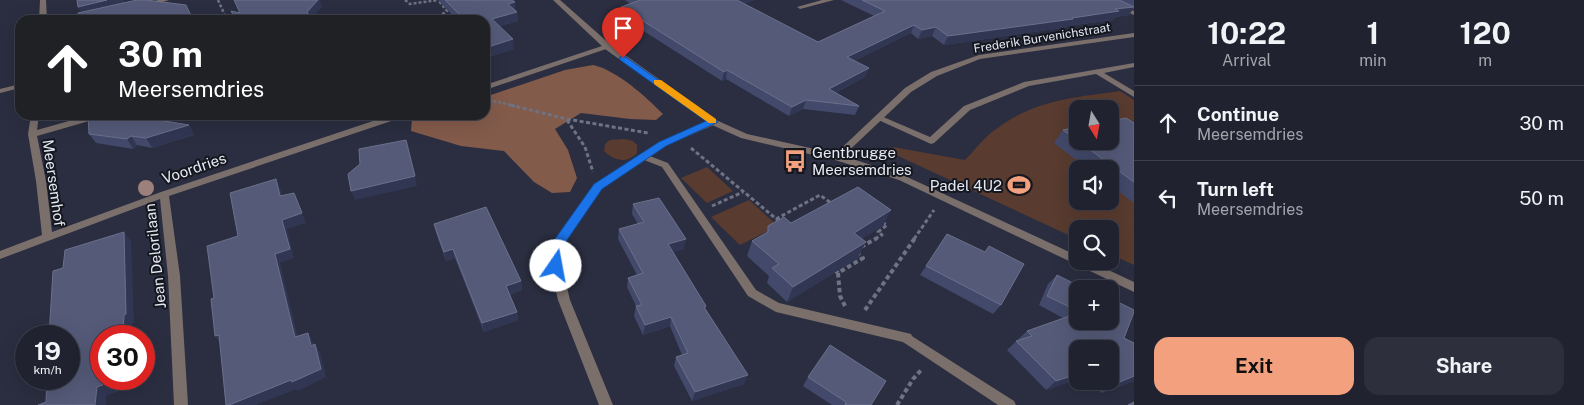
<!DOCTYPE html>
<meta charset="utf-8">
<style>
:root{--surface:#202230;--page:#2d2f3c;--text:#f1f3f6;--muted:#a2a4ab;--line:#3d3f4c;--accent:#f2a07e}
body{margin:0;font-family:"Public Sans",sans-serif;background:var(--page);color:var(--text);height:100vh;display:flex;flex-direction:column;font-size:19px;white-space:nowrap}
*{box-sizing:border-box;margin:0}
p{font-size:16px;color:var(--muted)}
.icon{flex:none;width:28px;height:28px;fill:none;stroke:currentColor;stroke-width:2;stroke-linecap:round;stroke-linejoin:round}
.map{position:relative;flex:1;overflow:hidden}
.panel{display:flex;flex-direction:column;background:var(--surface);width:450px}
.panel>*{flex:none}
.guide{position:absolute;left:15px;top:15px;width:475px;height:105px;border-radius:15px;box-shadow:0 5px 20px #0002,0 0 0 1px var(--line);background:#202124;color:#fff;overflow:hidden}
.needle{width:32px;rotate:169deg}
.buttons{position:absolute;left:1069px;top:100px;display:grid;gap:10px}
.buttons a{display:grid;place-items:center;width:50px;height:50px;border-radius:10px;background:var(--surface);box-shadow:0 5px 20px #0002,0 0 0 1px var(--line);font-size:25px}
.speed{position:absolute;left:15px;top:325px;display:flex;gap:10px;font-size:25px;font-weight:700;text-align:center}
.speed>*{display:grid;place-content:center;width:65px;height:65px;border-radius:50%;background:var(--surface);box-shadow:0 5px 20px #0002,0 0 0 1px var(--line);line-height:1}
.speed small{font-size:12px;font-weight:400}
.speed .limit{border:8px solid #d22;background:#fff;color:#111}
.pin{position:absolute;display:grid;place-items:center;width:42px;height:42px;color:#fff;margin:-51px -21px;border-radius:50% 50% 50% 0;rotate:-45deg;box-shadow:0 0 5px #0007}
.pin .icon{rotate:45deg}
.me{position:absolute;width:55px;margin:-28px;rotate:12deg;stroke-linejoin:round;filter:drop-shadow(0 0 4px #0008)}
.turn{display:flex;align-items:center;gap:18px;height:105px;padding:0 20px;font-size:22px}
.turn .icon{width:65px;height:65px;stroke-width:2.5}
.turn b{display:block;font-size:35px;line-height:42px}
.eta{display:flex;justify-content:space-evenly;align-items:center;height:85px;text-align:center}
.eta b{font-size:30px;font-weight:700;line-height:35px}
.action{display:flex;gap:10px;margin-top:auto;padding:10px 20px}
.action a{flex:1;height:58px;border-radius:15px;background:var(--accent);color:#111;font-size:20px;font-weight:700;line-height:58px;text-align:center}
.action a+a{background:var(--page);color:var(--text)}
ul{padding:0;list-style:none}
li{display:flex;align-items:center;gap:15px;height:75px;padding:0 20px;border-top:1px solid var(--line)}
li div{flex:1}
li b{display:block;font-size:19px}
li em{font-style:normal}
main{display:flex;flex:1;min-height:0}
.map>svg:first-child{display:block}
.green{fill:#593b2f;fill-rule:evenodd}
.forest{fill:#835b4b}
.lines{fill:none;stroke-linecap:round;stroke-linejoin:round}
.path-far2{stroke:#6e7282;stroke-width:2.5;stroke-dasharray:3 2;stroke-linecap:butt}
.path-far1{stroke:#6e7282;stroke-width:3;stroke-dasharray:4 2.5;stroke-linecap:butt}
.path{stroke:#6e7282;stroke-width:4;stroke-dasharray:4.5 3;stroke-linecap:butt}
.service{fill:#7a6f6b;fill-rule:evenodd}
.minor{fill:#7a6f6b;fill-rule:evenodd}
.tertiary{fill:#7a6f6b;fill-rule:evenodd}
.tree{fill:#9c807b}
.wall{fill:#42496a}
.shaded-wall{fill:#313753}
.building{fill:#545a78;stroke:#6b718c}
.route{fill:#1a73e8;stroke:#114b97}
.slow{fill:#f59e0b}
.labels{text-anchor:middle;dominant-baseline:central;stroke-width:4;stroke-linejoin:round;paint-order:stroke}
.far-street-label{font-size:12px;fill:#e6e9f5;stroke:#15171f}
.poi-label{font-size:15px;fill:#e6e9f5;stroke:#15171f;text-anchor:start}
.street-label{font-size:15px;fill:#e6e9f5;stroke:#15171f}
</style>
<main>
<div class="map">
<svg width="1134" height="405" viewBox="0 0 1134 405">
<rect width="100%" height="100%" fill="#2a2e40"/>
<path class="green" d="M1120,91L1134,100V265L1110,254V229H1078L1077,239L896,155L893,147L965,160C974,151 982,140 992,132C1033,100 1070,98 1120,91ZM1078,109H1110V141H1078ZM1078,169H1110V201H1078Z
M625,139L633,141L637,145V153C627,164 614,161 604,151L605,144L610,140Z
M707,167L733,191L707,203L681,178Z
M749,200L778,226L740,245L711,217Z"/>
<path class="forest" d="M593,65C617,70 646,97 663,114L656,120L630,119L581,113L555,129L568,150L577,178L570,192L552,193L534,182L504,151L461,146L411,131L412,118L421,115H485V97L565,70Z"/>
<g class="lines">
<path class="path-far2" d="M218,0L227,20
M405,0L410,4L438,0
M434,20L447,11L438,0
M493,101L515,106"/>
<path class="path-far1" d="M510,105L567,119L648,133
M567,120L585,147L593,172
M691,148L780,222
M712,206L743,192
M776,219L820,195L831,203
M875,239L882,235L878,232L887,225L882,222
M914,239L934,210"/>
<path class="path" d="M861,247L877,238
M835,270L838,273L863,258L857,253
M838,273L840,296L845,306
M865,310L915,238
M897,405L913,379L922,369"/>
<path class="service" d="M1134,63V67L1104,73L1134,91V97L1096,74L1029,86L970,110L934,143L931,144L874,118L878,115L881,116L930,137L964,106L1024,82Z
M642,153L668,163L756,290L779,303L907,333L911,334L913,338L911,342L907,343L776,312L748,296L662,167L639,158L637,156Z"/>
<path class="minor" d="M40,0H46L47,20H39Z
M158,0H169L146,7L143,5Z
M822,0H834L800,9L797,7Z
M1098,0H1107L1134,11V15Z
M1134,33V37L980,59L937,76L911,92L840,159H834L832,157L905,88L931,72L979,55Z
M605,45H608L612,47L485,90V85Z
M20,84V88L0,93V89Z
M31,115H39L37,130L90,115H104L103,117L37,136L46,181L52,232L161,192L391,115H404L403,117L169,196L180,276L188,405H174L168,276L160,199L0,259V251L42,235L36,181L28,134Z
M713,119L716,120L717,122L716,124L665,146L601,189L566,240L562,266L570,300L613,405H599L558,300L550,266L556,239L595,185L659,142Z
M907,333L1014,401L1016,405H998L903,342L901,338L903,334Z"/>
<path class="tertiary" d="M553,0H560L611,45L716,120L747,134L837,154L905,176L1078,256V261H1089L1134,282V292L899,180L835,160L741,138L710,124L605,49Z"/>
</g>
<circle class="tree" cx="146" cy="188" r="8"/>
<path class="wall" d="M438,0H512L515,10L517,12L518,21L500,26L514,49L485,58V20H457Z
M625,0H754L744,4L818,42L874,16L841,0H1134V9H1133L1129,15L1116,17L1113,20L1068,26V27L944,45L932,36L918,39L911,33L854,61L869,68L865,77L835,93L859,106L855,115L803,109L789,116L726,79L722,81L620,16L621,7L631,4Z
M88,115H131V116L189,125L194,135L152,148L137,145L133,149L96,143L89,134Z
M1134,123V203L1110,185V169H1088L1054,143L1063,130L1078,127V141H1110Z
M633,204L684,249L673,252L706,306L705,309L744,384L692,401L674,366L676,357L682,355L670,326L643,335L634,316L636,306L627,287L628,278L637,275L618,239L619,229L638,224L632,214Z
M791,223L883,226L861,239L858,258L787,302L767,283L769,276L747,256L752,241L766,233L768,226Z
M434,224L521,281L522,290L509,295L517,312L518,320L484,332L455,258L446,261L436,233Z
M947,234L1001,305L993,314L920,275Z
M1057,275L1078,289V321L1124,338L1134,343V381L1102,393L1089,381H1110L1078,349V381H1083L1078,383L1075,380L1046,390L1007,350L1027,331L1063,318L1039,305L1048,284Z
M808,377L871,405H832L803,386Z"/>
<path class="shaded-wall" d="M107,0H124L126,5L83,16L78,7Z
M318,0H320L322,7L310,20L307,12Z
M736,0H754L734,8Z
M515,2V11L508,4Z
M1134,7L1129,15L1116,17L1113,20L1068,26V27L944,45L948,36L1072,18L1115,9Z
M517,12L518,21L493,28L492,19Z
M914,25L911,33L844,66L847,57Z
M936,27L932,36L918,39L922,30Z
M513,39L514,49L485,58V48Z
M869,68L865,77L825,98L829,89Z
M727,70L726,79L722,81L724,72Z
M806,100L803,109L789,116L792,107Z
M189,125L194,135L152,148L146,138Z
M131,136L137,145L133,149L127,139Z
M415,176L417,186L355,200L351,191Z
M276,179L280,188L285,206L280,196Z
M294,193L306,223L287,229L294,258L280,263L300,346L295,337L275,254L282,220Z
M891,210L883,226L846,249L854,233Z
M124,232L131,241L134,323L132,324V336H123Z
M686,239L684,249L666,254L668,244Z
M866,242L858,258L787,302L793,287Z
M453,249L455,258L446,261L444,252Z
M521,281L522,290L507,295L506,286Z
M517,312L518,320L484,332L482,323Z
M671,317L670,326L643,335L645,325Z
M308,333L313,342L316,354L311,346Z
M219,335L221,345L215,336Z
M315,344L320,353L326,377L298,391L296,389L256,405H229Z
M1078,374V377L1075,380L1046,390L1056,381Z
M748,375L744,384L692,401L695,392Z
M1134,376V381L1102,393L1113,385Z
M119,379H132V386L106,396V405H95L97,387Z"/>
<path class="building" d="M77,0H107L78,7Z
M137,0H146L186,5L193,20H79L78,13Z
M234,0H318L307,12L312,20H236L231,11L240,13Z
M445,0H512L515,2L508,4L517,12L492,19L513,39L485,48V20H465Z
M640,0H737L818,42L885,11L862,0H1119L1134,7L1115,9L1119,11L1072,18L1073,19L948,36L936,27L922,30L914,25L847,57L869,68L829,89L859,106L806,100L792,107L727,70L724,72L621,7Z
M88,115H127L189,125L146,138L131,136L127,139L89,134Z
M1126,118L1134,123V182L1078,141H1110V121Z
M1078,127V141L1063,130Z
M406,140L415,176L351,191L348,174L360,164L359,149Z
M276,179L280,196L294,193L302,213L282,220L290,249L275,254L286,300L295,337L308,333L311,346L315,344L321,369L292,382L291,380L229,405H226L219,335L215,336L211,299L214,298L207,246L238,236L230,193Z
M858,187L891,210L854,233L866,242L793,287L772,268L779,264L752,241L768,232V226L784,217L791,223Z
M659,198L686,239L668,244L706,306L704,307L748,375L695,392L676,357L688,353L671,317L645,325L636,306L642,305L628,278L643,273L619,229L644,222L633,204Z
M486,207L521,281L506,286L517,312L482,323L453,249L444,252L434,224Z
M124,232L126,314L124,315L123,336H101V379H119L97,387L95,405H38L46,402L47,379H69V336H49L53,271L63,268L65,250Z
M947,234L985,252L989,246L1024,264L1001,305L926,266Z
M1057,275L1085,289H1078V311L1047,296Z
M1110,298L1134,310V312L1124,338L1134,343V376L1113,385L1109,381H1110V349H1078V374L1056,381L1016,341L1032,336L1027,331L1078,313V321H1110Z
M830,345L886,381L871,405H845L846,402L808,377Z
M1134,402V405H1128Z"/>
<path class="route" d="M623,55L718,122L666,146L602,189L567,240L562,266L560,270H551L550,266L555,239L594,184L659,142L706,121L620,60L619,58Z"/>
<path class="slow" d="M654,80H661L716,119V123H709L654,84Z"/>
<defs>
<symbol id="bus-bare" viewBox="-9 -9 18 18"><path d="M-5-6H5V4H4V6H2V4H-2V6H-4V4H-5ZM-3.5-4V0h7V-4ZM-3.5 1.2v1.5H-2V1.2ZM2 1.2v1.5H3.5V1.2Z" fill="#f2a07e" stroke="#15171f" stroke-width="2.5" paint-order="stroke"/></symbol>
<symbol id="stadium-bare" viewBox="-9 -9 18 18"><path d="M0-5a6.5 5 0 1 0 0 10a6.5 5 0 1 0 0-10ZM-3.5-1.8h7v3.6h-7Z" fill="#f2a07e" stroke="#15171f" stroke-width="2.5" paint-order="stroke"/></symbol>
</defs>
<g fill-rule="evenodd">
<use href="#bus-bare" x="779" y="145" width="32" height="32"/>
<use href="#stadium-bare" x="1003" y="169" width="32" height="32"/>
</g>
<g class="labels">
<g class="far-street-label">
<text transform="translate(1042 38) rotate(-9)">Frederik Burvenichstraat</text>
</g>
<g class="poi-label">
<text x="812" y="152">Gentbrugge<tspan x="812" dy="17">Meersemdries</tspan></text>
<text x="1002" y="185" text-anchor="end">Padel 4U2</text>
</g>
<g class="street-label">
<text transform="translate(194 168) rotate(-19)">Voordries</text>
<text transform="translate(54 183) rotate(82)">Meersemhof</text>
<text transform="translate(155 256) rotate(-96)">Jean Delorilaan</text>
</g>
</g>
</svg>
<div class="buttons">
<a><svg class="needle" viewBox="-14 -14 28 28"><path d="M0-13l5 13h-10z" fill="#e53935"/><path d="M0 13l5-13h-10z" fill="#a2a4ab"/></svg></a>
<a><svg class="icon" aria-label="sound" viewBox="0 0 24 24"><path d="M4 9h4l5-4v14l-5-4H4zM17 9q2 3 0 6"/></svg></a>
<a><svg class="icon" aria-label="search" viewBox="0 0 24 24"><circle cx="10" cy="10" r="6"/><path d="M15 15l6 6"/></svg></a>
<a>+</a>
<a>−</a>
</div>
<div class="speed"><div>19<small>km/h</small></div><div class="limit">30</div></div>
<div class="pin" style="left:623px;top:58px;background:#d93025"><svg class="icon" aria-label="arrive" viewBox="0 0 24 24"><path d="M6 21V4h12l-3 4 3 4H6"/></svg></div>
<svg class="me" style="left:556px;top:266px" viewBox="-20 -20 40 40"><circle r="19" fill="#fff"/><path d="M0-13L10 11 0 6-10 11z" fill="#1a73e8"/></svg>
<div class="guide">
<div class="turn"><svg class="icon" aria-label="ahead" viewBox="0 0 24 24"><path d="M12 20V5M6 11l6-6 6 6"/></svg><div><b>30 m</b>Meersemdries</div></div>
</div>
</div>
<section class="panel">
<div class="eta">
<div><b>10:22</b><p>Arrival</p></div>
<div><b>1</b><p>min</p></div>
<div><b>120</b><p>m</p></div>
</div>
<ul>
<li><svg class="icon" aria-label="ahead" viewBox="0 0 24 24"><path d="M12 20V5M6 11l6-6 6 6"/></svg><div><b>Continue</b><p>Meersemdries</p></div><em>30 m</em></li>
<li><svg class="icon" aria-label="left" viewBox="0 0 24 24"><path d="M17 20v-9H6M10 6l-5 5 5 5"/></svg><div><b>Turn left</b><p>Meersemdries</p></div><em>50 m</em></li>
</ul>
<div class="action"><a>Exit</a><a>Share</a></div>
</section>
</main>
